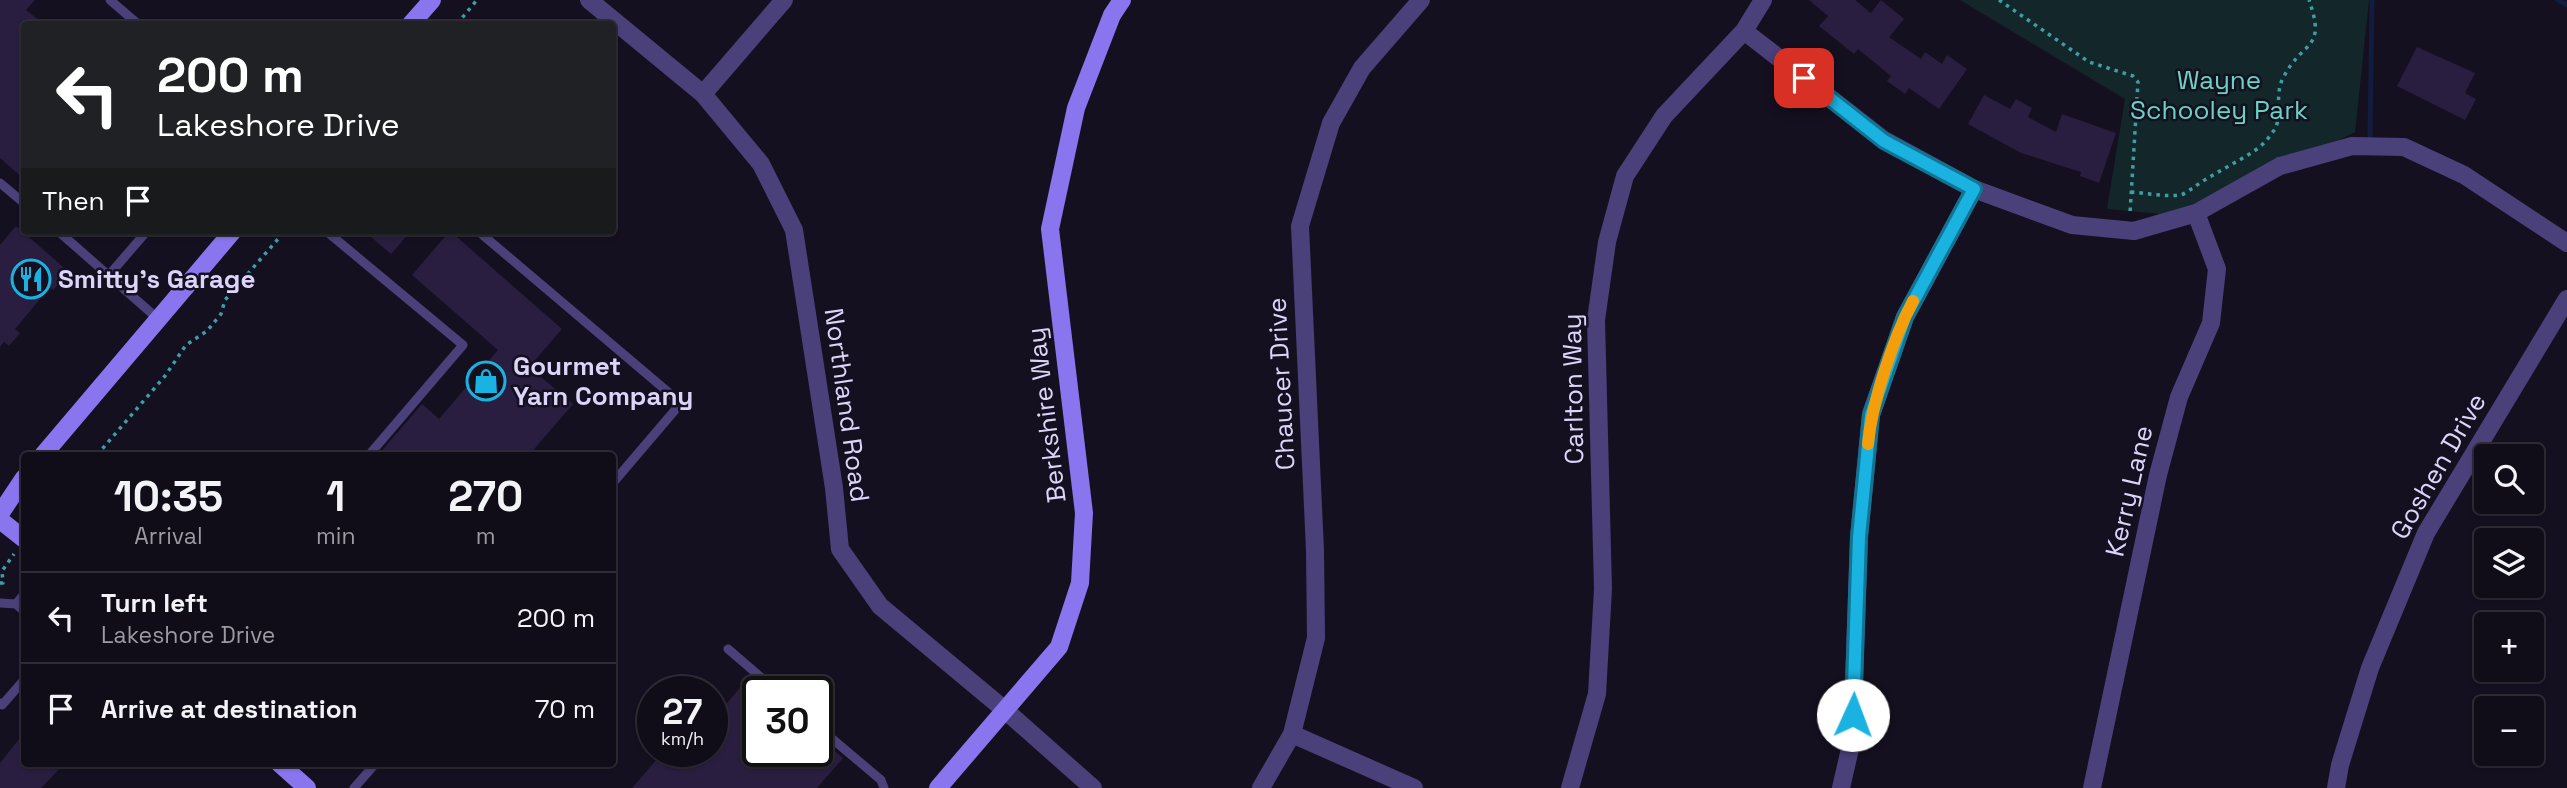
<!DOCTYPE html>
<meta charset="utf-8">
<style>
:root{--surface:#100c18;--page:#191521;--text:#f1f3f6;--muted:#9c9ba2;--line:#302c37}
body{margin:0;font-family:"Space Grotesk",sans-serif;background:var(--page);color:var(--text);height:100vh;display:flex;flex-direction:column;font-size:26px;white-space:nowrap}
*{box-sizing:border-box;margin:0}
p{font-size:23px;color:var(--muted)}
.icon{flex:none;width:38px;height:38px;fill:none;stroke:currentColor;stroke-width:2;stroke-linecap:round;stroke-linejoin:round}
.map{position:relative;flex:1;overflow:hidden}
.drawer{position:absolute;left:21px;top:452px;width:595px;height:315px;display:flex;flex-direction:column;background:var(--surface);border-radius:7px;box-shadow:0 2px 5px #0004,0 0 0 2px var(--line)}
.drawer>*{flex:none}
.top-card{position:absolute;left:21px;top:21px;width:595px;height:214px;border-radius:7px;box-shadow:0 2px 5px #0004,0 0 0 2px var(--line);background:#202124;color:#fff;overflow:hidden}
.tools{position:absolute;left:2474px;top:444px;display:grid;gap:14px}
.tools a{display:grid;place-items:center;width:70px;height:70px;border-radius:7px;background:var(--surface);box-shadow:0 2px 5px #0004,0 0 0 2px var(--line);font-size:35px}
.speed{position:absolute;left:637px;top:676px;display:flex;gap:14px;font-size:35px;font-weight:700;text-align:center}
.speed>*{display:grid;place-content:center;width:91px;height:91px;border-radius:50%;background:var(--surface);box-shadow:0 2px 5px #0004,0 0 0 2px var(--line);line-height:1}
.speed small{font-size:18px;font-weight:400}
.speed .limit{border:4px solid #111;border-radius:10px;background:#fff;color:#111}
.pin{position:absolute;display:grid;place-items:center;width:60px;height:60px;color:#fff;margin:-30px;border-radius:14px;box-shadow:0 4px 10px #0006}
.me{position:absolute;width:77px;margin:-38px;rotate:2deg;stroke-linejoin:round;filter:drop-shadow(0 0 5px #0008)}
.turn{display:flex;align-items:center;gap:24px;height:147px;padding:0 21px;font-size:32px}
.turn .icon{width:91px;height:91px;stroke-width:2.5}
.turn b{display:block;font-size:49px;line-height:60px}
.then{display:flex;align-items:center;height:66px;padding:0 21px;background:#0003;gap:14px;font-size:26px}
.eta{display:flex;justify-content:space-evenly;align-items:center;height:119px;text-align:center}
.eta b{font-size:42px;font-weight:800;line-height:49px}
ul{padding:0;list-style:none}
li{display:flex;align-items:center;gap:21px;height:91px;padding:0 21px;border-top:2px solid var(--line)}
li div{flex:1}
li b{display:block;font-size:26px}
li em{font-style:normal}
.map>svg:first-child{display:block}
.green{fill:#13272a}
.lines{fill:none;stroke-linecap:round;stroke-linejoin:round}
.stream{stroke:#111c3e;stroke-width:5}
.building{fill:#291e3f}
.path{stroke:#3c9fa6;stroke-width:3.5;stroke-dasharray:3.5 5;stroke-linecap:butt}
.lane{stroke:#4a407a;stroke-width:9}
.street{stroke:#4a407a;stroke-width:18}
.secondary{stroke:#8976ef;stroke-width:18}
.route-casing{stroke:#117492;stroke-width:18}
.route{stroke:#1ab2e0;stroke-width:12}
.slow{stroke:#f59e0b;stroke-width:12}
.labels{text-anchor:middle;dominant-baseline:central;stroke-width:5;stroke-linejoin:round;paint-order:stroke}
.park-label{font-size:26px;fill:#68d2c5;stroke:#151020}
.poi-label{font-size:26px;font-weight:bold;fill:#ddd4fa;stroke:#151020;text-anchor:start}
.street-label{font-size:26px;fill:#ddd4fa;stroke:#151020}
</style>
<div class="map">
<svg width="2567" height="788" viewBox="0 0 2567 788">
<rect width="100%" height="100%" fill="#151020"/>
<path class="green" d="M1960,0H2369L2355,132L2203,209L2161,214L2107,209L2125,99Z"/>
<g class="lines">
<path class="stream" d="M2558,0L2567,5
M2370,136L2372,0"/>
</g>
<path class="building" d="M0,0H35L26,10L44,24H24V179L0,158Z
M1809,0H1855L1871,13L1881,0L1904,19L1889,37L1921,59L1925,52L1942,64L1947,55L1967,69L1939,109L1909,88L1905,94L1887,81L1891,76L1858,49L1854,54L1819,26L1828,16Z
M2417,47L2475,73L2465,93L2476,99L2465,120L2397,86Z
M1984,95L2010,109L2016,99L2032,108L2028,117L2056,132L2062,114L2116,133L2099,183L2080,176L2081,172L2021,153L1968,124Z
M16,226L69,272L53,290L50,287L15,329L20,333L9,346L4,342L0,347V245Z
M364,231H411L391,254Z
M450,231L562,329L529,367L573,404L529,455H378L422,404L439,419L498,350L412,275Z
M748,678L758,686V751H817V736L843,758L817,788H632L664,751H712V721Z
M24,733V763H65L41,788H0V763Z"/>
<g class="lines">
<path class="path" d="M1999,0L2089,62L2133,76L2138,82L2130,213
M457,24L477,0
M2131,192C2146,193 2165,197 2179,195C2184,195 2189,190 2193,188C2213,173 2237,163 2257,149C2264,144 2270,136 2275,129C2283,113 2274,96 2283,78C2303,39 2327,51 2309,0
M97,455L165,376L186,345L207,331L221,314L225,300L285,231
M0,583H3L2,571L14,554"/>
<path class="lane" d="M110,0L138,24
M0,183L24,203
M58,231L157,318
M326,231L463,345L369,455
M478,231L681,403L612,484
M109,275L147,231
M24,594L16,604L24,611
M0,603L16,604
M728,649L777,691
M0,703L2,705L24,680
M817,726L881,780L884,788
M354,788L376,763"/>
<path class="street" d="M589,0L703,94L761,164L794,230L834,488L840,549L880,606L1006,711L1093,788
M1763,0L1744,31L1884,140L1974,189L2072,225L2134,231L2196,213L2280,166L2352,146L2404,147L2464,175L2567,243
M703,94L784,0
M1292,734L1414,788
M1261,788L1292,734L1316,638L1315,550L1300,226L1331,123L1362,68L1421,0
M1570,788L1597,694L1603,589L1596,320L1607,242L1625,176L1664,116L1744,31
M1841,788L1852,740L1859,537L1871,414L1905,317L1974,189
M2092,788L2158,475L2179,397L2211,323L2217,269L2196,213
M2336,788L2340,765L2370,668L2426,533L2567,299"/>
<path class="secondary" d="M411,24L432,0
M43,455L233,231
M0,514L24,478
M0,520L24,539
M279,763L307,788
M938,788L1059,647L1080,583L1084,513L1050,229L1076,108L1112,15L1122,0"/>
</g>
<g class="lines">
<defs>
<path id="route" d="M1804,78L1884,141L1974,189L1905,317L1871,415L1859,537L1853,715"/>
</defs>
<use href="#route" class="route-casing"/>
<use href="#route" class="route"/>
<path class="slow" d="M1868,444C1872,402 1893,339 1913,301"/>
</g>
<defs>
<symbol id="restaurant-ring" viewBox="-11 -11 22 22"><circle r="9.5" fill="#151020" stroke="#1ab2e0" stroke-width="1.5"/><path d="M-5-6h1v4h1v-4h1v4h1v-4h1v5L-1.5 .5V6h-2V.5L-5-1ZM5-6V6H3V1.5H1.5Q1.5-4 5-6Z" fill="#1ab2e0"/></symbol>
<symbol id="shop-ring" viewBox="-11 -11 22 22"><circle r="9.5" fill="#151020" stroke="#1ab2e0" stroke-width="1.5"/><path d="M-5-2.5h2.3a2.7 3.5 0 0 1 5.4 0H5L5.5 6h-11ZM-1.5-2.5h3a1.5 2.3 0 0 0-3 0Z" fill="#1ab2e0"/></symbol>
</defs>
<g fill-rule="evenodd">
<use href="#restaurant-ring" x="9" y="257" width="44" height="44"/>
<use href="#shop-ring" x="464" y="359" width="44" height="44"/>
</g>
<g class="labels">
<g class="park-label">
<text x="2219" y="80">Wayne<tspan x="2219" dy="30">Schooley Park</tspan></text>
</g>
<g class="poi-label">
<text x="58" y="279">Smitty's Garage</text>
<text x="513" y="366">Gourmet<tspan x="513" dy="30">Yarn Company</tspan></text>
</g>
<g class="street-label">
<text transform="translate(1281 384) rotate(-93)">Chaucer Drive</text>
<text transform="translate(1573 389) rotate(-91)">Carlton Way</text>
<text transform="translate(847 405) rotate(82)">Northland Road</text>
<text transform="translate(1046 415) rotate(-97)">Berkshire Way</text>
<text transform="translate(2438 466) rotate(-60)">Goshen Drive</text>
<text transform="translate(2129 491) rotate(-77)">Kerry Lane</text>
</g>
</g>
</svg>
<div class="tools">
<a><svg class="icon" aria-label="search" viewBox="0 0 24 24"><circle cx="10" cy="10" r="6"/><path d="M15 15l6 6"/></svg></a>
<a><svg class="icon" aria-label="layers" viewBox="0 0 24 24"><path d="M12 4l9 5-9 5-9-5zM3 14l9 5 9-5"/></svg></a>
<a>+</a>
<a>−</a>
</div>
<div class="speed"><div>27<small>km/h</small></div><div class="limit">30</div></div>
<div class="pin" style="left:1804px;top:78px;background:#d93025"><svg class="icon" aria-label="arrive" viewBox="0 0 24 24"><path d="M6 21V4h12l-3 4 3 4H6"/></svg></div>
<svg class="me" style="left:1853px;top:715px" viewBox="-20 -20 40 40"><circle r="19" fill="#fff"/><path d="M0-13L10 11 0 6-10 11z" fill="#1ab2e0"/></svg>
<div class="top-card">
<div class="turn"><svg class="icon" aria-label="left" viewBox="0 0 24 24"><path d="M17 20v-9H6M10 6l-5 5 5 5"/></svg><div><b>200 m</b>Lakeshore Drive</div></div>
<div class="then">Then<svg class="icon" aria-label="arrive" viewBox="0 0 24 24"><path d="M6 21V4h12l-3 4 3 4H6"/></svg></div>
</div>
<section class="drawer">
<div class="eta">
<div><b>10:35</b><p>Arrival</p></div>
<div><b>1</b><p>min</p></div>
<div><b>270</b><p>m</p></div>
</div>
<ul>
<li><svg class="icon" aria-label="left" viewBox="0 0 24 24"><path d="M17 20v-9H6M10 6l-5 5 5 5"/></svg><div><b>Turn left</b><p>Lakeshore Drive</p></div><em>200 m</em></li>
<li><svg class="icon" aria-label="arrive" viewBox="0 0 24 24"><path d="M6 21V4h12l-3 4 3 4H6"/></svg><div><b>Arrive at destination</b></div><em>70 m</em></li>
</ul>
</section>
</div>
